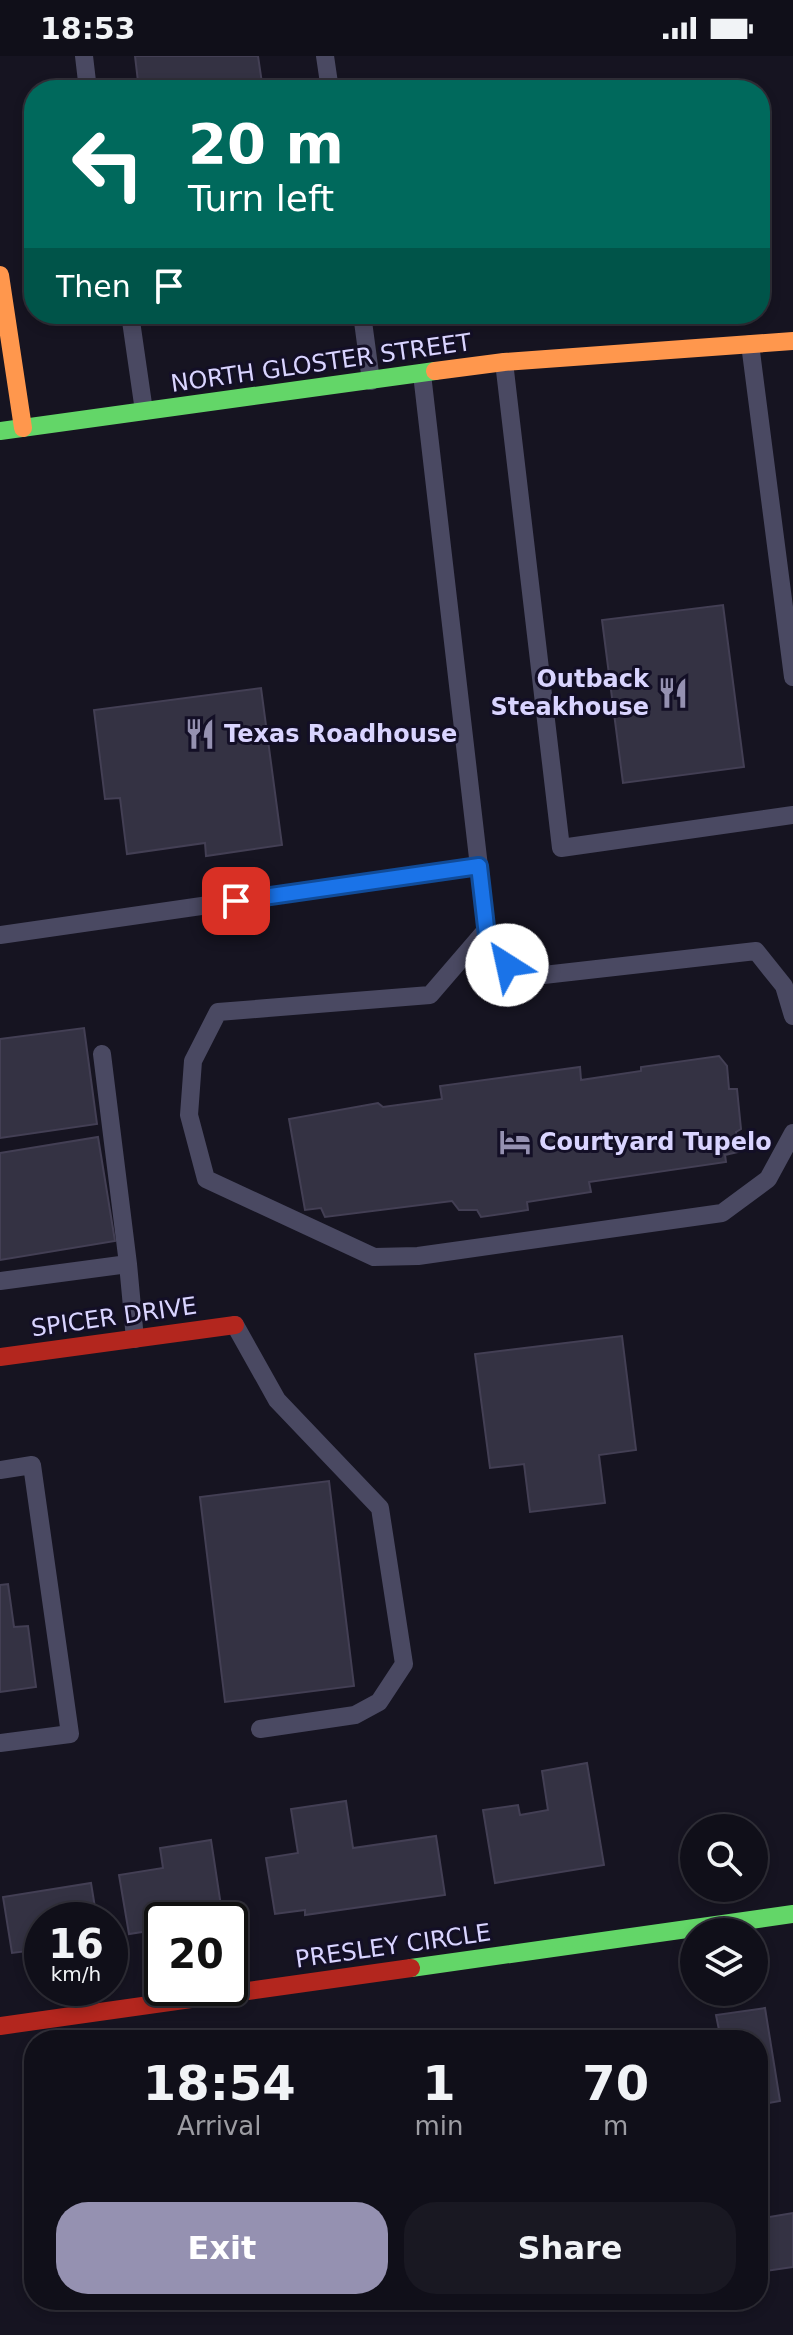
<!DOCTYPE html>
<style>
:root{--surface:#100f19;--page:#191822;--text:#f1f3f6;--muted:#9c9ca2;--line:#302f38;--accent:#9591b1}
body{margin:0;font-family:"DejaVu Sans",sans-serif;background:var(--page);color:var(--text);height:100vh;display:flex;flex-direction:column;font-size:30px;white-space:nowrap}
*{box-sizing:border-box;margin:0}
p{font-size:26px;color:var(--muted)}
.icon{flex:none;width:44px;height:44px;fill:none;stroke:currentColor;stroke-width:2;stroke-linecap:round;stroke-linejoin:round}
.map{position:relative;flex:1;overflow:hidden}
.sheet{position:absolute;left:24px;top:1974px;width:744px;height:280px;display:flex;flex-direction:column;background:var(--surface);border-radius:32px;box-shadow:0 4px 12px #0003,0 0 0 2px var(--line)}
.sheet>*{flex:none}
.top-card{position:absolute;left:24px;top:24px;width:746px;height:244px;border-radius:32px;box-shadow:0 4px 12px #0003,0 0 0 2px var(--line);background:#00695c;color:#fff;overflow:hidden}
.controls{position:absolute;left:680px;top:1758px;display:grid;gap:16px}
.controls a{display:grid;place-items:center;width:88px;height:88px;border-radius:50%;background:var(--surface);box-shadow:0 4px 12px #0003,0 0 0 2px var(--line);font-size:40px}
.speed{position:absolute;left:24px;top:1846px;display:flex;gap:16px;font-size:40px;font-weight:700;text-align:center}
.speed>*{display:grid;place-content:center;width:104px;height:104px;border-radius:50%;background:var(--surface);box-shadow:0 4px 12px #0003,0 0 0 2px var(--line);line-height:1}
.speed small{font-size:20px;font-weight:400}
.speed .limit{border:4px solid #111;border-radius:12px;background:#fff;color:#111}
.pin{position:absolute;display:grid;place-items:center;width:68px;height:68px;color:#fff;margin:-34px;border-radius:16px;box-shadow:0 4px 12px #0006}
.me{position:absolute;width:88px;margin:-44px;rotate:325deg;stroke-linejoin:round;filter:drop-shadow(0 0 6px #0008)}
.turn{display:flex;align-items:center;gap:28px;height:168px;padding:0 32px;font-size:36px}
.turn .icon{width:104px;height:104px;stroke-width:2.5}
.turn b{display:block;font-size:56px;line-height:68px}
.then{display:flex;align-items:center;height:76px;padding:0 32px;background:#0003;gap:16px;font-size:30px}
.eta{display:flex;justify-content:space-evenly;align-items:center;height:136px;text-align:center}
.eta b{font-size:48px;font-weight:600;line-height:56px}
.action{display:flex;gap:16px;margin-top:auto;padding:16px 32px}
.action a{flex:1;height:92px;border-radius:32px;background:var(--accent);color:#fff;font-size:32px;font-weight:600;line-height:92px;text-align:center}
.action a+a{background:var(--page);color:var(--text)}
.status{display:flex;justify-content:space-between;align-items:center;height:56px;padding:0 40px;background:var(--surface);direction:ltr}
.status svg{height:22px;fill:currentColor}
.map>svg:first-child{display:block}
.building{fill:#343243;stroke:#433f54;stroke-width:2}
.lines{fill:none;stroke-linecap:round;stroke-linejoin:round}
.lane{stroke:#4a4962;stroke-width:18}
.fast{stroke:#63d668;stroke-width:18}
.slow{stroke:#ff974d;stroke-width:18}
.jam{stroke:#b3261e;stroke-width:18}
.route-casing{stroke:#114b97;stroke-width:20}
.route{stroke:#1a73e8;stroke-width:14}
.labels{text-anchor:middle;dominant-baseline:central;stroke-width:6;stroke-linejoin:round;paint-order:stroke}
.street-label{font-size:24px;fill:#d9d4ff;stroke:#130f26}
.poi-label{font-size:24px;font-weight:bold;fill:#d9d4ff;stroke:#130f26;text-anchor:start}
</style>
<div class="status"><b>18:53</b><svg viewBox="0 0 49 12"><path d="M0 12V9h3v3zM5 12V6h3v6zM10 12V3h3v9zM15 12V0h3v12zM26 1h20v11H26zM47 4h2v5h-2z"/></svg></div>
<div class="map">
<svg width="793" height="2279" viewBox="0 0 793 2279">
<rect width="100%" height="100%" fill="#161421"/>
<path class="building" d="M135,0H258L263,34H139Z
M723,549L744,711L623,727L602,564Z
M261,632L282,789L206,800L205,787L127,798L120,742L105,743L94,654Z
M84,972L97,1068L0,1082V983Z
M719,1000L727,1010L729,1033H737L741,1073L736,1076L738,1096L725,1099L726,1106L589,1126L591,1136L527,1146L528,1154L481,1161L477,1154H459L452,1145L325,1161L321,1152L305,1154L289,1063L378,1047L383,1051L442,1043L440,1030L580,1011L581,1024L641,1015V1011Z
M98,1081L115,1185L0,1204V1097Z
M622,1280L636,1394L599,1399L605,1447L530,1456L524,1408L490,1412L475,1298Z
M329,1425L354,1630L225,1646L200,1441Z
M8,1528L14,1571L28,1570L36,1631L0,1636V1529Z
M587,1707L604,1809L495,1827L483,1754L518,1749L520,1759L548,1754L542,1715Z
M346,1745L353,1792L436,1780L445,1839L305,1859V1854L275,1858L266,1802L298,1797L291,1753Z
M211,1784L223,1863L162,1864V1873L129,1878L119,1819L163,1812L160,1792Z
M91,1827L97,1864H42V1893L12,1897L3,1841Z
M765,1952L780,2045L758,2049V1984H721L716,1959Z
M793,2157V2211L758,2216V2163Z"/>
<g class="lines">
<path class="lane" d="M84,0L88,34
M325,0L330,34
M130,258L144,355
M362,258L371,325
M750,288L793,621
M504,306L561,792L793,759
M422,318L489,897L526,921L756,895L784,930L793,960
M486,874L430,939L218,956L193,1005L189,1059L206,1123L374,1201L418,1200L722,1157L768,1123L793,1077
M0,879L479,810
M128,1208L135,1283
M0,1225L128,1208L102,998
M235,1269L277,1344L380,1452L404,1608L379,1646L355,1659L260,1673
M0,1414L32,1409L70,1678L0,1687"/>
<path class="fast" d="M0,375L435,315
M411,1912L793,1858"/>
<path class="slow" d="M0,219L23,372
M435,315L504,306L793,285"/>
<path class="jam" d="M0,1301L235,1269
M0,1970L411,1912"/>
</g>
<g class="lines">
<defs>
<path id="route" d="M236,845L479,810L489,897L507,909"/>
</defs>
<use href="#route" class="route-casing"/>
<use href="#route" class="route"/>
</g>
<defs>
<symbol id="restaurant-bare" viewBox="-9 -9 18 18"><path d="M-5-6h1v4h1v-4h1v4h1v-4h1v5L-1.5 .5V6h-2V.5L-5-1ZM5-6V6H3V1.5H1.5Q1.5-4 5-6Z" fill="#9591b1" stroke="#130f26" stroke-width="2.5" paint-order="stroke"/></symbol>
<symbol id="hotel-bare" viewBox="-9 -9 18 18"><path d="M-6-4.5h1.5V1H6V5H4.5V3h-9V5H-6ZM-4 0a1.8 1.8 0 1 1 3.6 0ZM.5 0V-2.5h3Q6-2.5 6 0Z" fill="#9591b1" stroke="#130f26" stroke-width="2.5" paint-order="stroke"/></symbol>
</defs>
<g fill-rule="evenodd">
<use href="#restaurant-bare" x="651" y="615" width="44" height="44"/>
<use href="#restaurant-bare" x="178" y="656" width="44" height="44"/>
<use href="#hotel-bare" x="493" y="1064" width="44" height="44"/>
</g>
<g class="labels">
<g class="street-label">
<text transform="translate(321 307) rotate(-8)">NORTH GLOSTER STREET</text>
<text transform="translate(114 1261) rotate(-8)">SPICER DRIVE</text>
<text transform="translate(393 1890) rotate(-8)">PRESLEY CIRCLE</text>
</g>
<g class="poi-label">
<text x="649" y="623" text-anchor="end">Outback<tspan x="649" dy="28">Steakhouse</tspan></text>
<text x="224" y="678">Texas Roadhouse</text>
<text x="539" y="1086">Courtyard Tupelo</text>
</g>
</g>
</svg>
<div class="controls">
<a><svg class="icon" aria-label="search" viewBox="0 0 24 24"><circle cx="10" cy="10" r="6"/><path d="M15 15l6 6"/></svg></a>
<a><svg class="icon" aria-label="layers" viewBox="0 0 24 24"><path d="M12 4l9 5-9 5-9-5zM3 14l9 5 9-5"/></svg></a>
</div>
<div class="speed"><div>16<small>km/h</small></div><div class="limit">20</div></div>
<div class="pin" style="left:236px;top:845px;background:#d93025"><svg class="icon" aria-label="arrive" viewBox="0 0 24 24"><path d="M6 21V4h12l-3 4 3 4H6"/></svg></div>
<svg class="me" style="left:507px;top:909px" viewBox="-20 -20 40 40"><circle r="19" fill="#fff"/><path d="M0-13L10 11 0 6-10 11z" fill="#1a73e8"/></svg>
<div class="top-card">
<div class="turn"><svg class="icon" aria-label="left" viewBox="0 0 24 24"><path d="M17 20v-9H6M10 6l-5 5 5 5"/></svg><div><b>20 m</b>Turn left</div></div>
<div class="then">Then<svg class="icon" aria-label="arrive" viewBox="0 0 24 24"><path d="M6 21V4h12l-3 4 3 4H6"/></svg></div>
</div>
<section class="sheet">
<div class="eta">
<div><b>18:54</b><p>Arrival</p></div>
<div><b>1</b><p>min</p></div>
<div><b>70</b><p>m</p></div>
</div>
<div class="action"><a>Exit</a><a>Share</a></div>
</section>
</div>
